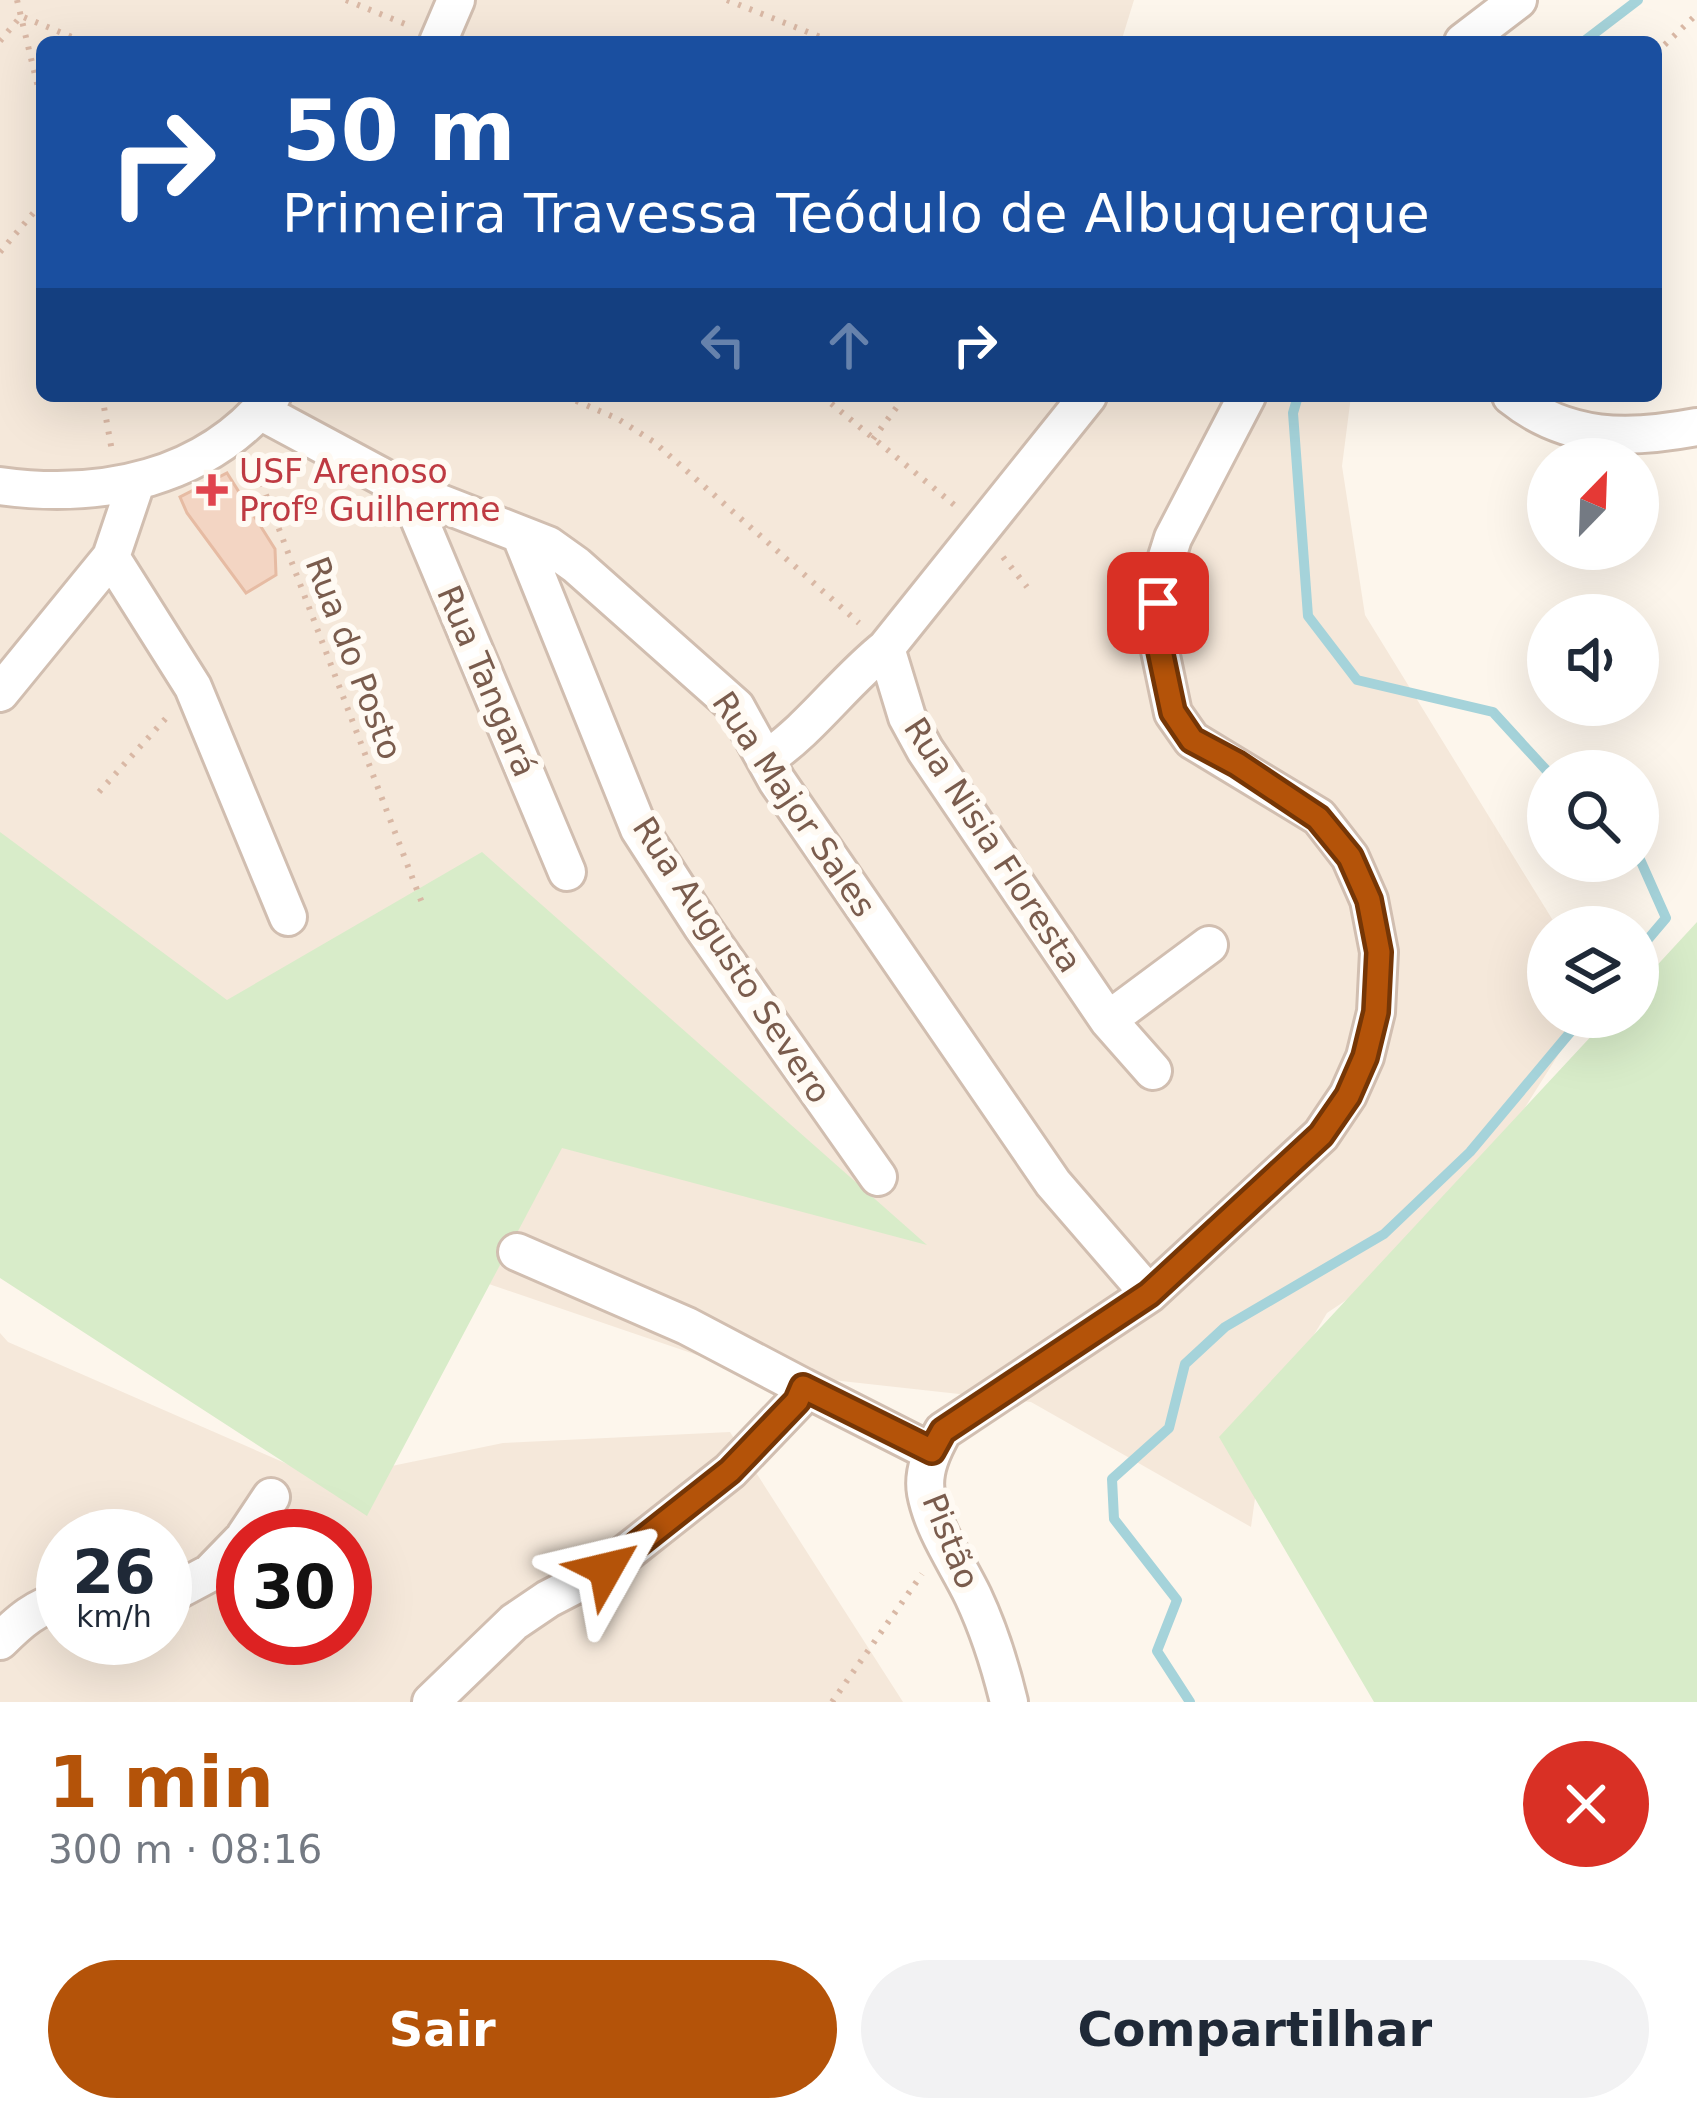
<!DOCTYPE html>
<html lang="pt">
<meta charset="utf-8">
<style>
:root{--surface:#fff;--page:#f2f2f3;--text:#1f2937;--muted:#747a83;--accent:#b45309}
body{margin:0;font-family:"DejaVu Sans",sans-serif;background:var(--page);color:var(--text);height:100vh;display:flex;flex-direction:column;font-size:45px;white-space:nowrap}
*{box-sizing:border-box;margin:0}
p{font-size:39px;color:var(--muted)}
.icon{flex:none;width:66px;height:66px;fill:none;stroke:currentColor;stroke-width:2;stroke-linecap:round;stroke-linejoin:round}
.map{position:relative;height:1702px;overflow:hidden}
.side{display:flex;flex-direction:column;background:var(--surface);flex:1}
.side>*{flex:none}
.hud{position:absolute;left:36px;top:36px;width:1626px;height:366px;border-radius:18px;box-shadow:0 12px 48px #0002;background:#1a4fa0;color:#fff;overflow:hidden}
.needle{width:78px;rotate:23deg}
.controls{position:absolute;left:1527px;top:438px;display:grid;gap:24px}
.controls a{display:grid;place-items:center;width:132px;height:132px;border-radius:50%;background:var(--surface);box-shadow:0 12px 48px #0002;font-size:60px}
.speed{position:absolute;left:36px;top:1509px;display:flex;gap:24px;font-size:60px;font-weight:700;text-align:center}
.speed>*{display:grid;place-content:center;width:156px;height:156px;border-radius:50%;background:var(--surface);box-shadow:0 12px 48px #0002;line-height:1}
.speed small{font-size:30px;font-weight:400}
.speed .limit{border:18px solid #d22;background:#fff;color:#111}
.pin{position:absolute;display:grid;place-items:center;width:102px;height:102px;color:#fff;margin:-51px;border-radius:24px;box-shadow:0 6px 18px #0006}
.me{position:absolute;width:132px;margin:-66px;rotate:53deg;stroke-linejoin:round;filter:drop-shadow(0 0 9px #0008)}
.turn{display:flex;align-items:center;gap:42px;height:252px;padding:0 48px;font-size:54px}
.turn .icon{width:156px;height:156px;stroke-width:2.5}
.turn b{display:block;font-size:84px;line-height:102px}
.lanes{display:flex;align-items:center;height:114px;padding:0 48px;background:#0003;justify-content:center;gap:60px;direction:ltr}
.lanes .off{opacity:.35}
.round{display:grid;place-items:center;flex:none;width:126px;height:126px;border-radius:63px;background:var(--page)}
.summary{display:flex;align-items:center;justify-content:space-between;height:204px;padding:0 48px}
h1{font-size:72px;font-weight:800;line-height:90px;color:var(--accent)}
.primary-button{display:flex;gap:24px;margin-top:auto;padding:24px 48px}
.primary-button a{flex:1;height:138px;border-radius:72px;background:var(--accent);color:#fff;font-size:48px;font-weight:800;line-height:138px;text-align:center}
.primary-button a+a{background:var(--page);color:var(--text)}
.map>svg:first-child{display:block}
.residential{fill:#f5e8da;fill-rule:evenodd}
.green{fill:#d8ecc9}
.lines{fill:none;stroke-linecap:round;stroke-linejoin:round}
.stream{stroke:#a5d3da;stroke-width:10}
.building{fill:#f3d5c3;stroke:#e6bba3;stroke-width:3}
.street-casing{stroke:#d1beb0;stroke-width:42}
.path{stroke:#d9b8a5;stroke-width:6;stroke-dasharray:3 9;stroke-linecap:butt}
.street{stroke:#fff;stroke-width:36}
.route-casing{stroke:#753606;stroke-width:30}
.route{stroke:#b45309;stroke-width:21}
.health-dot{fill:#e0444e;stroke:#fffaf3;stroke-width:4.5}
.labels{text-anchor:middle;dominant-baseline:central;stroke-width:12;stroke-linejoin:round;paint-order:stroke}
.health-label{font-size:33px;fill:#be3a42;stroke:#fffaf3;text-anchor:start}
.street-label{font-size:33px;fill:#7a5c4d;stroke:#fffaf3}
</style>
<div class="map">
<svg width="1697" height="1702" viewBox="0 0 1697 1702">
<rect width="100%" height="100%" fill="#fdf6ec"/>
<path class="residential" d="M0,0H1134L1121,42H42V396H1351L1342,466L1365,615L1557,927H1548V1017H1582L1446,1233L1327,1313L1267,1413L1251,1527L1031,1402L741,1370L246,1201L0,1058Z
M0,1333L8,1342L324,1480L503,1443L730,1432L903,1702H0ZM63,1536H165V1638H63ZM243,1536H345V1638H243Z"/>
<path class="green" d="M0,832L227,1000L482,852L927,1245L562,1148L367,1516L0,1278Z
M1697,922V1702H1374L1219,1437L1609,1017H1638V986Z"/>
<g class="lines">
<path class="stream" d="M1583,42L1638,0
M1298,396L1293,413L1308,616L1357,680L1493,712L1548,772
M1638,855L1666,918L1638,951
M1190,1702L1157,1651L1177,1600L1114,1519L1112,1479L1169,1428L1185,1364L1225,1327L1384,1234L1470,1152L1583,1017"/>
</g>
<path class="building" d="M227,473L275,549L276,575L246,593L187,513L180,497Z"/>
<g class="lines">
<defs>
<path id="street" d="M438,42L456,0
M1463,42L1518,0
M1511,396C1567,441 1629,440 1697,427
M260,411L407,490L548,545L576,565L736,707L777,781L1053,1183L1149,1294
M136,483L111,557L193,687L288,917
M0,486C101,500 206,479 272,396
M407,490L567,872
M520,534L639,829L703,928L878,1177
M886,648L907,717L925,750L1108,1020L1153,1071
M0,693L111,557
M766,759C812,728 843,682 886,648L1088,396
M1108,1020L1209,945
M803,1387L931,1452
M245,1536L271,1497
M165,1597L210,1573L243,1539
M0,1641C20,1621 36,1607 63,1600
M431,1702L514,1622L548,1599L606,1569L730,1471L797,1401L803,1387L687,1326L517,1252
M1009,1702C1000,1665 989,1630 973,1596C957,1563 933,1530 926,1493C922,1471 933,1449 943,1431L1149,1294L1321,1135L1348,1095L1365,1057L1376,1012L1379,952L1369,900L1350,857L1319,817L1192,740L1173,713L1155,627L1160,579L1173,538L1247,396"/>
</defs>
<use href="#street" class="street-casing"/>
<path class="path" d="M17,0L42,104
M346,0L410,26
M727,0L833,42
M0,41L21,16L84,42
M1656,53L1697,14
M0,252L42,203
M102,396L112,451
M565,396L618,419L654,442L859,623
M822,396L958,508
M873,439L905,396
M253,461L422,903
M1003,557L1027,587
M99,792L167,717
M832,1702L922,1574"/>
<use href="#street" class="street"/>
</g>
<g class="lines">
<defs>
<path id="route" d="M606,1569L730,1471L797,1401L803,1387L932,1451L943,1431L1149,1294L1321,1135L1348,1096L1365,1057L1376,1012L1379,952L1369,900L1350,857L1318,818L1237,764L1192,740L1173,712L1155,627L1158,603"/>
</defs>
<use href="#route" class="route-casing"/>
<use href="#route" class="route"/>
</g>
<path class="health-dot" d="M206 472h12v12h12v12h-12v12h-12v-12h-12v-12h12z"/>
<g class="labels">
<g class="health-label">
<text x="239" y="471">USF Arenoso<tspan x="239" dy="38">Profº Guilherme</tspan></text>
</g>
<g class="street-label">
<text transform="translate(354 658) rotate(69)">Rua do Posto</text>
<text transform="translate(487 681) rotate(67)">Rua Tangará</text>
<text transform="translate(794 804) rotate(56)">Rua Major Sales</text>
<text transform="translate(993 845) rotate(57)">Rua Nisia Floresta</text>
<text transform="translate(732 960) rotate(57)">Rua Augusto Severo</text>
<text transform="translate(951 1541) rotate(68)">Pistão</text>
</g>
</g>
</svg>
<div class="controls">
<a><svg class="needle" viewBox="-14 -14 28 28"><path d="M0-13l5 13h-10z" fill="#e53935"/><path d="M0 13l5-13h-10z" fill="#747a83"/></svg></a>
<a><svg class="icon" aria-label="sound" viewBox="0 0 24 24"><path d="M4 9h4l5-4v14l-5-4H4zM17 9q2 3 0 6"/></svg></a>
<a><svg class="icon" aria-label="search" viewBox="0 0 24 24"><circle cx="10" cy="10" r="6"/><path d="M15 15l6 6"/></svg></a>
<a><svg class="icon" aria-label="layers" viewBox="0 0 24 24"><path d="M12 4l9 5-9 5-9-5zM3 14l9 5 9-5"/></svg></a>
</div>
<div class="speed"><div>26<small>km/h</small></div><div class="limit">30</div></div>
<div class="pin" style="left:1158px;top:603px;background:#d93025"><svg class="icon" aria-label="arrive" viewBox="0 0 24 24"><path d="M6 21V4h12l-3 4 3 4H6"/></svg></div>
<svg class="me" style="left:606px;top:1569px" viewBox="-20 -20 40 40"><path d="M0-17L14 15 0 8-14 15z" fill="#b45309" stroke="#fff" stroke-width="4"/></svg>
<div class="hud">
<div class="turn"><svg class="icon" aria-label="right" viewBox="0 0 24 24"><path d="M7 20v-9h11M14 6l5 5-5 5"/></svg><div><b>50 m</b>Primeira Travessa Teódulo de Albuquerque</div></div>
<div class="lanes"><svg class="icon off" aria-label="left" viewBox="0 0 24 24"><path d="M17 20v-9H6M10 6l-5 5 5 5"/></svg><svg class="icon off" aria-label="ahead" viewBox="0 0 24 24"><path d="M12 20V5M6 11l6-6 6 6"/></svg><svg class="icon" aria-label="right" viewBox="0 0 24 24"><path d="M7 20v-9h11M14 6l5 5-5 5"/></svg></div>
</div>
</div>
<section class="side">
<div class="summary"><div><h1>1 min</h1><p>300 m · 08:16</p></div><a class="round" style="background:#d93025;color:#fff"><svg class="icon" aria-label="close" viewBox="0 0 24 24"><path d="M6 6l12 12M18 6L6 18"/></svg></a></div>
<div class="primary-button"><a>Sair</a><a>Compartilhar</a></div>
</section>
